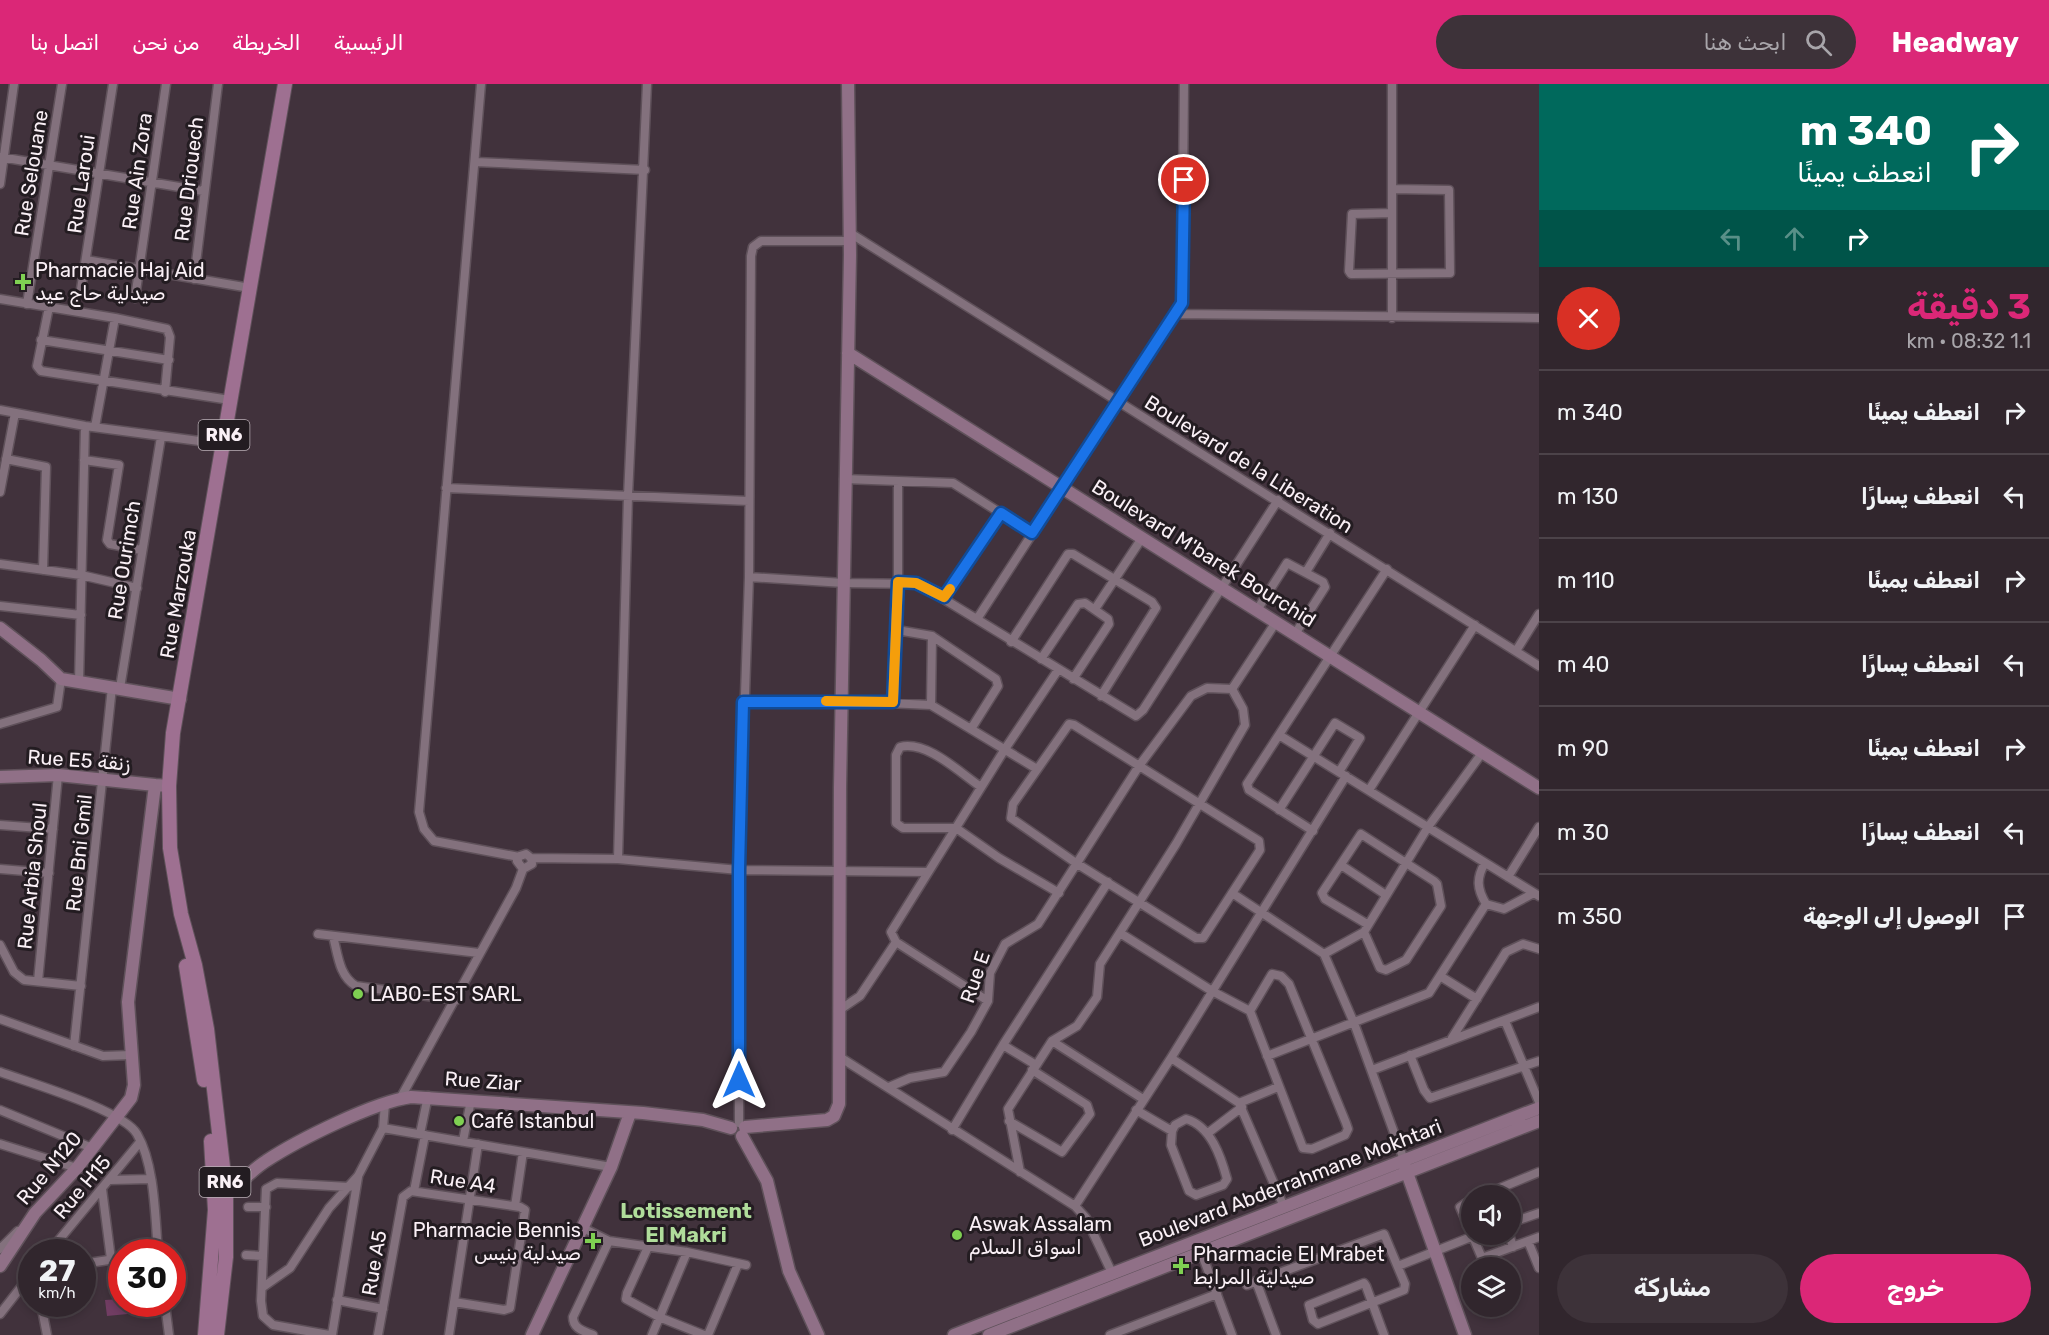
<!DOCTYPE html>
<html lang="ar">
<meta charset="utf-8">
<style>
:root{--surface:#31262d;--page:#3d3239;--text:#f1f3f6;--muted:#a8a5aa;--line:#4c4349;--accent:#db2777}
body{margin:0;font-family:Rubik,"Noto Naskh Arabic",sans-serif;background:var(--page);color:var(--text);direction:rtl;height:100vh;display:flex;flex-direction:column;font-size:22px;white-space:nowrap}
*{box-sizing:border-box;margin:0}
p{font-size:20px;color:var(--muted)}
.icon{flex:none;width:33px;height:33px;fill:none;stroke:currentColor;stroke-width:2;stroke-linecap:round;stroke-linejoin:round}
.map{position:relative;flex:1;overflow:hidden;direction:ltr}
.details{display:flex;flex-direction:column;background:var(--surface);width:510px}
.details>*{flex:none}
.top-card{background:#00695c;color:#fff;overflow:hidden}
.controls{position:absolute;left:1461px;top:1101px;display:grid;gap:12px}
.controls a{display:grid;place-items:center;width:60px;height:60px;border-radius:50%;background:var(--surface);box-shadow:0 3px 9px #0003,0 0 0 2px var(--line);font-size:30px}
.speed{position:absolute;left:18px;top:1155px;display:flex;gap:12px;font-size:30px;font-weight:700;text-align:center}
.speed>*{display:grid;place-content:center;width:78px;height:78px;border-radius:50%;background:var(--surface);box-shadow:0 3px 9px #0003,0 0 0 2px var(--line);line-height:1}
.speed small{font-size:15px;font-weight:400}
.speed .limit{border:9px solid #d22;background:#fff;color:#111}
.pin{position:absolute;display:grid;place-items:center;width:51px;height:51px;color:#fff;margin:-26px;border:3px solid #fff;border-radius:50%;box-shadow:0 2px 6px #0007}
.me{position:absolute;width:66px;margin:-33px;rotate:0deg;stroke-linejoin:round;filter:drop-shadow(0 0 4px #0008)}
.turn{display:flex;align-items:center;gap:21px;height:126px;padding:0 18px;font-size:27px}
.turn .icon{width:78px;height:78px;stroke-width:2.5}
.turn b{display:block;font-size:42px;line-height:51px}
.lanes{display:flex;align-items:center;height:57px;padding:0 18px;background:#0003;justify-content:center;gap:30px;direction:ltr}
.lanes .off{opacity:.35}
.round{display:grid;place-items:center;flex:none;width:63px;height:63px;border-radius:32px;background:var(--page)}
.summary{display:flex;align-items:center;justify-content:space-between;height:102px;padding:0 18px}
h1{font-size:36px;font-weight:700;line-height:45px;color:var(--accent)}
.primary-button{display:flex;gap:12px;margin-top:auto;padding:12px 18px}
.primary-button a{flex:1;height:69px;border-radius:36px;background:var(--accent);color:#fff;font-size:24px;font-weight:700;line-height:69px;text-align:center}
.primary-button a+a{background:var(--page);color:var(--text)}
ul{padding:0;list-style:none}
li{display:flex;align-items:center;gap:18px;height:84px;padding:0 18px;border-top:2px solid var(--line)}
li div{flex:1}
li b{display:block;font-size:22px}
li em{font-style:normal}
header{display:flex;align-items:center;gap:36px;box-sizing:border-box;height:84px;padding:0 30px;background:var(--accent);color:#fff}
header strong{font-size:28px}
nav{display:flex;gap:33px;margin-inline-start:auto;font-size:21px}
.search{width:420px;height:54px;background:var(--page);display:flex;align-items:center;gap:15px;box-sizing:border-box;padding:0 21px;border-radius:33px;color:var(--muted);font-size:22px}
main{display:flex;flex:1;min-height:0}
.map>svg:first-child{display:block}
.green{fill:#713d63}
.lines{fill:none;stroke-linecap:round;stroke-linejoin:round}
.street-casing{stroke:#5f515a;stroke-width:11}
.secondary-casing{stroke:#5f515a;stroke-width:15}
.primary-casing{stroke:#5f515a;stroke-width:16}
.street{stroke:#83717d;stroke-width:8}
.secondary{stroke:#907087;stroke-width:12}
.primary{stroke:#9e7091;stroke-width:14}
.route-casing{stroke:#114b97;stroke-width:15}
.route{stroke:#1a73e8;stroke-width:10}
.slow{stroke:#f59e0b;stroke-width:10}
.poi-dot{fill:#7fd052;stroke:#231c21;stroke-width:2}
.labels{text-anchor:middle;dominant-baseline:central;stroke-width:6;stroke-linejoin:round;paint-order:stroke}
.shield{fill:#231c21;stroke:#bab0b6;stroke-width:1.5}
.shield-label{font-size:18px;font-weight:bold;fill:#faf0f6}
.street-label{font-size:20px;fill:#faf0f6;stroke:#231c21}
.poi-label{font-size:20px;fill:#faf0f6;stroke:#231c21;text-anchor:start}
.neighbourhood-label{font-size:21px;font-weight:bold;fill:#b0dd9b;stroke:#231c21}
</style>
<header>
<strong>Headway</strong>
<div class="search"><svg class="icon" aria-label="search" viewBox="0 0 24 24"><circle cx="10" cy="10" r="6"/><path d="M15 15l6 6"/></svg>ابحث هنا</div>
<nav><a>الرئيسية</a><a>الخريطة</a><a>من نحن</a><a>اتصل بنا</a></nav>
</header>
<main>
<section class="details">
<div class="top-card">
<div class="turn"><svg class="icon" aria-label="right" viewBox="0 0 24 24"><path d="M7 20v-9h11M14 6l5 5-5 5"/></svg><div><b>340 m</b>انعطف يمينًا</div></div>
<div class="lanes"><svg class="icon off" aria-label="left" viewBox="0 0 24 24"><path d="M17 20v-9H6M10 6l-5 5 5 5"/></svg><svg class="icon off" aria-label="ahead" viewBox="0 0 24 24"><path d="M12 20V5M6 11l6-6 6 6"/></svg><svg class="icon" aria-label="right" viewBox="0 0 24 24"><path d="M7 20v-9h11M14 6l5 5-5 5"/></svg></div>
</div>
<div class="summary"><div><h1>3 دقيقة</h1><p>1.1 km · 08:32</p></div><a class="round" style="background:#d93025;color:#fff"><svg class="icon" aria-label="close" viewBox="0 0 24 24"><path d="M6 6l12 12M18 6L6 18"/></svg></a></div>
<ul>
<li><svg class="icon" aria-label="right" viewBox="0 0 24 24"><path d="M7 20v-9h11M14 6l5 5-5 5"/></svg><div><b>انعطف يمينًا</b></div><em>340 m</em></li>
<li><svg class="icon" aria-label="left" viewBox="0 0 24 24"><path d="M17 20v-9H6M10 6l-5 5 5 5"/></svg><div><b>انعطف يسارًا</b></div><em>130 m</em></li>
<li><svg class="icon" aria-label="right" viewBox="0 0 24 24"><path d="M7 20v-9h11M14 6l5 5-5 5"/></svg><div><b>انعطف يمينًا</b></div><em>110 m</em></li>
<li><svg class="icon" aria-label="left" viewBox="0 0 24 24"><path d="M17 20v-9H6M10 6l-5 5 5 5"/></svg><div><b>انعطف يسارًا</b></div><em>40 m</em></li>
<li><svg class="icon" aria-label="right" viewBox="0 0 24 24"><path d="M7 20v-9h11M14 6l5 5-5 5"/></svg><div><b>انعطف يمينًا</b></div><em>90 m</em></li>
<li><svg class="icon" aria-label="left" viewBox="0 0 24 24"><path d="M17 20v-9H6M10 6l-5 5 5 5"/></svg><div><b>انعطف يسارًا</b></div><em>30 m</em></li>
<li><svg class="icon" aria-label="arrive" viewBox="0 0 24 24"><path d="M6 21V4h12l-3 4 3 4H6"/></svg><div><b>الوصول إلى الوجهة</b></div><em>350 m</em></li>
</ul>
<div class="primary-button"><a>خروج</a><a>مشاركة</a></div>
</section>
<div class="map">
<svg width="1539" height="1251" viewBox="0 0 1539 1251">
<rect width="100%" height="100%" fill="#41323c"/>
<path class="green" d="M121,1215L122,1220H137L138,1229L107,1232L105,1216Z"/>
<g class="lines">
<defs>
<path id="street" d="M481,0L419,728L424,745L434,757L519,773
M1392,0V234
M0,73L203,107
M476,78L645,86
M0,100L14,0
M1392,105L1449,106L1450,189L1351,190L1349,187L1352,130L1392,129
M850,149L1539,582
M86,176L250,204
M194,195L218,0
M81,205L113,0
M135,214L166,0
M0,215L115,234L167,245L170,253L165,308
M27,220L62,0
M49,223L37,282L41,287L230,316
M1174,230L1539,234
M41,256L169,276
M0,326L85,342L222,360
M95,343L115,234
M6,375L46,383L43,486
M84,376L119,381L107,456L110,460L141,466
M844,395L953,399L1032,449
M446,404L749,417
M0,408L15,329
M0,480L81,491L137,504
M1306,488L1330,449
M749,493L844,499L919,500L1136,632L1143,626L1278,416
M944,513L1001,429
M0,522L81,531
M1095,525L1142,454
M1257,526L1287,479L1323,498L1325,503L1295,550
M977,535L1182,219L1184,0
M897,546L932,552L996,595L998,602L971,645
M1011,558L1068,470H1073L1152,518L1156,524L1101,612
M1516,567L1539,530
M1041,575L1078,520L1085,519L1108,535L1109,540L1073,595
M79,598L85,342
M120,604L161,353
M743,618L842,617L931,621L1037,685
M893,618L898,498V398
M931,621L932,552
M0,640L57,623L61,595
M1069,640L1074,641L1259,757L1260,766L1203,854H1196L1076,779L1011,734L1013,720Z
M1279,651L1539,812
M981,703C960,689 927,656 900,663L896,671V739L903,744H956L999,774L1059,809
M1369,706L1475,541
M1279,726L1335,639L1360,654L1339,688
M0,741L53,745
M1313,747L1249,706L1247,700L1387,485
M531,774L618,775L739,786L927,788
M618,775L628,412L647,0
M1485,779C1476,794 1477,805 1486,820L1504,825L1534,809
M1341,781L1386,811
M0,785L49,789
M1508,793L1539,743
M1232,809L1324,870L1354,939L1404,1076
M1364,848L1380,884L1386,886L1406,876L1441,822L1437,800L1434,797L1361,750L1322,809L1325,815L1367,840
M1120,849L1212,907L1250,927L1303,1064L1312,1065L1345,1051L1348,1045L1346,1039L1289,900L1281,892L1272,890L1250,927
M318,850L479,869
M333,852C338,871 339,892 356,902L456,916
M0,861L14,888L24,896L81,902
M1324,870L1364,848L1428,743L1482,669
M1440,892L1477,915
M38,897L58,691
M988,917L896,858L891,848L1005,665L1058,586
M838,927L860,912L896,858
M0,935L103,972L131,971
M1505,937L1539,1018
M1452,954L1506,868L1523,860L1539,865
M1052,957L1143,1015
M1003,961L1036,981
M74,962L112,603
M1410,971L1424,1006L1430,1014L1539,977
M838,972L1075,1122L1086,1134L1112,1189
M1267,972L1429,909L1486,820
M1171,974L1239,1019L1284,1123
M1372,986L1539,923
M0,988C30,999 123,1026 137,1050C155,1081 155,1133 158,1168
M889,1003L910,994L944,988L971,948L988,917L990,889L1005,860L1038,840L1139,682L1191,612L1207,604L1232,605
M400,1015L516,804L523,785L532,780L531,774L526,770L520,772L517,777L523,785
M1239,1019L1278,1003
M0,1026L92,1064
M1136,1026L1172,1047
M1186,1035C1211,1042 1221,1073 1227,1095L1223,1101L1196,1111L1189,1107L1171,1061L1172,1047L1175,1041Z
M1009,1037L1062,1068L1090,1030L1087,1021L1032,986
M739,1039V786L749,493L751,172L753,163L761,157H850
M383,1044L611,1083
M952,1046L1003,961L1108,798
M1208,1049L1242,1023
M420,1050L428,1012
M463,1057L471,1016
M0,1060L77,1084
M1020,1088L1008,1025L1052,957L1077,942L1097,913L1100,880L1176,760L1245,641L1243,625L1232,605L1276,538
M110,1096L151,1095
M102,1105L111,1175
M414,1107L425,1051
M1481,1112L1539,1088
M1472,1115L1460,1123L1482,1174L1539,1153
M515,1122L523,1068
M1075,1122L1171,974L1346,692
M248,1123H266
M1510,1139L1539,1129
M583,1144L609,1157L687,1168L746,1181
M1509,1150L1513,1163
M1528,1157L1539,1184
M648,1163L627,1209L626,1215L659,1233L704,1251
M0,1165L18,1147
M1200,1165L1232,1251
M49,1168L140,1058
M246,1171L263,1172
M82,1180L122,1174
M1398,1182L1471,1153
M1256,1197L1276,1251
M1247,1201L1384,1150L1405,1200L1404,1206L1318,1240L1313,1236L1309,1221L1364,1199L1366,1202L1384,1251
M263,1203L290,1184L329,1124L358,1092L383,1044L385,1020
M337,1216L383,1225
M41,1220L47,1251
M165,1220L169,1251
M0,1230L32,1189
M329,1251L273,1241L263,1232L261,1217L266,1105L277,1099L349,1103
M332,1251L358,1093
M378,1251L403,1113L411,1107L520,1123L525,1126L510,1224L504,1226L454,1218
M449,1251L478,1060
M593,1251C584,1247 573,1245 573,1233L609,1157
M652,1251L687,1168
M708,1251L738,1180
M1110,1251L1217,1210"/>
<path id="secondary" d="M848,269L1539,704
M0,544L41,576L61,595L180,615
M0,693L58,691L155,701
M745,1043L827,1036L834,1032L839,1020L840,703L850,171L848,0
M742,1052L767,1097L789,1187L818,1251
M1405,1083L1465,1251
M217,1110C235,1107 250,1087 266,1077C298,1056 374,1018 411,1013L643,1029L703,1036L731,1044
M0,1182L35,1129L77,1084L131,1014L134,1001L128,918L155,701L169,702
M532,1251L611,1083L630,1029
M954,1251L1539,1024
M989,1251L1539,1037"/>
<path id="primary" d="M186,882L204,996
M205,1251L215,1126L211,1057
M217,1251L226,1173V1109L207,945L195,881L181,830L170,764L169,702L173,649L285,0"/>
</defs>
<use href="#street" class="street-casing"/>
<use href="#secondary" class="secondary-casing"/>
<use href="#primary" class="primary-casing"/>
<use href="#street" class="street"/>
<use href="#secondary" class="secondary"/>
<use href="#primary" class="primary"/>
</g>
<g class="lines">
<defs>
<path id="route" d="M739,996V786L743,618H893L898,498L916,499L944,513L1001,429L1032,449L1182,219L1184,96"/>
</defs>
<use href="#route" class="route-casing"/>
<use href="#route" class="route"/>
<path class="slow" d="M826,617L893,618L898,498L916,499L944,513L950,505"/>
</g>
<g class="poi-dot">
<path d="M20 189h6v6h6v6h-6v6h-6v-6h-6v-6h6z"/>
<circle cx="358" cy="910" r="6"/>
<circle cx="459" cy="1037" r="6"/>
<circle cx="957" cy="1151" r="6"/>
<path d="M590 1148h6v6h6v6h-6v6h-6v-6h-6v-6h6z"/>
<path d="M1178 1173h6v6h6v6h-6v6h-6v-6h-6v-6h6z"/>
</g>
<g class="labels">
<g class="shield">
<rect x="198.5" y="336" width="51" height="30" rx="4.5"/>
<rect x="199.5" y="1083" width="51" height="30" rx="4.5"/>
</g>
<g class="shield-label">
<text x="224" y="351">RN6</text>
<text x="225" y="1098">RN6</text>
</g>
<g class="street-label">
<text transform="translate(137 87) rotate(-82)">Rue Ain Zora</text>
<text transform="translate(31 89) rotate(-81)">Rue Selouane</text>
<text transform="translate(189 95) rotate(-83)">Rue Driouech</text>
<text transform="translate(81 100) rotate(-82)">Rue Laroui</text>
<text transform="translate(1249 380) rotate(32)">Boulevard de la Liberation</text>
<text transform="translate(1204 469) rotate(32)">Boulevard M'barek Bourchid</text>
<text transform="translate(124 476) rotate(-81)">Rue Ourimch</text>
<text transform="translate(178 510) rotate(-80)">Rue Marzouka</text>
<text transform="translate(79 676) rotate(4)">Rue E5 زنقة</text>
<text transform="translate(79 769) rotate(-84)">Rue Bni Gmil</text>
<text transform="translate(32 792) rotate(-84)">Rue Arbia Shoul</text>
<text transform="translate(975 893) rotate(-71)">Rue E</text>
<text transform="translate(483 997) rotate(4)">Rue Ziar</text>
<text transform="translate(49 1084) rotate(-50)">Rue N120</text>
<text transform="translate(463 1097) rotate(9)">Rue A4</text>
<text transform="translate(1290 1099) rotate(-21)">Boulevard Abderrahmane Mokhtari</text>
<text transform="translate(82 1103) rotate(-50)">Rue H15</text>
<text transform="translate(374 1179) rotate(-80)">Rue A5</text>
</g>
<g class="poi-label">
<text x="35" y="186">Pharmacie Haj Aid<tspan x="35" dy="23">صيدلية حاج عيد</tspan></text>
<text x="370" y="910">LABO-EST SARL</text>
<text x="471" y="1037">Café Istanbul</text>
<text x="969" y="1140">Aswak Assalam<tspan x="969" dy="23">اسواق السلام</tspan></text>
<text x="581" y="1146" text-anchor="end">Pharmacie Bennis<tspan x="581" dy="23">صيدلية بنيس</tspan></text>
<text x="1193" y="1170">Pharmacie El Mrabet<tspan x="1193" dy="23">صيدلية المرابط</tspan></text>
</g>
<g class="neighbourhood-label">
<text x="686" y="1126">Lotissement<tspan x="686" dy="24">El Makri</tspan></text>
</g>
</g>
</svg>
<div class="controls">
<a><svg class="icon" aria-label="sound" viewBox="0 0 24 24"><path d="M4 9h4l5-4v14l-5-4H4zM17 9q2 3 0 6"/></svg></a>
<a><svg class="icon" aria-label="layers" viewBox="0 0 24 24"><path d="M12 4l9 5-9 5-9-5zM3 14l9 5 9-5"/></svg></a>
</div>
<div class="speed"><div>27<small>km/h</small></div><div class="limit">30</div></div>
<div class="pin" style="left:1184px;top:96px;background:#d93025"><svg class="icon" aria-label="arrive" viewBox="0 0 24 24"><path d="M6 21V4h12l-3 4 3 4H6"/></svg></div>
<svg class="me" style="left:739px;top:996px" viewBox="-20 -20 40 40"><path d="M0-17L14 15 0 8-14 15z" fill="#1a73e8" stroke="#fff" stroke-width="4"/></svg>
</div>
</main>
